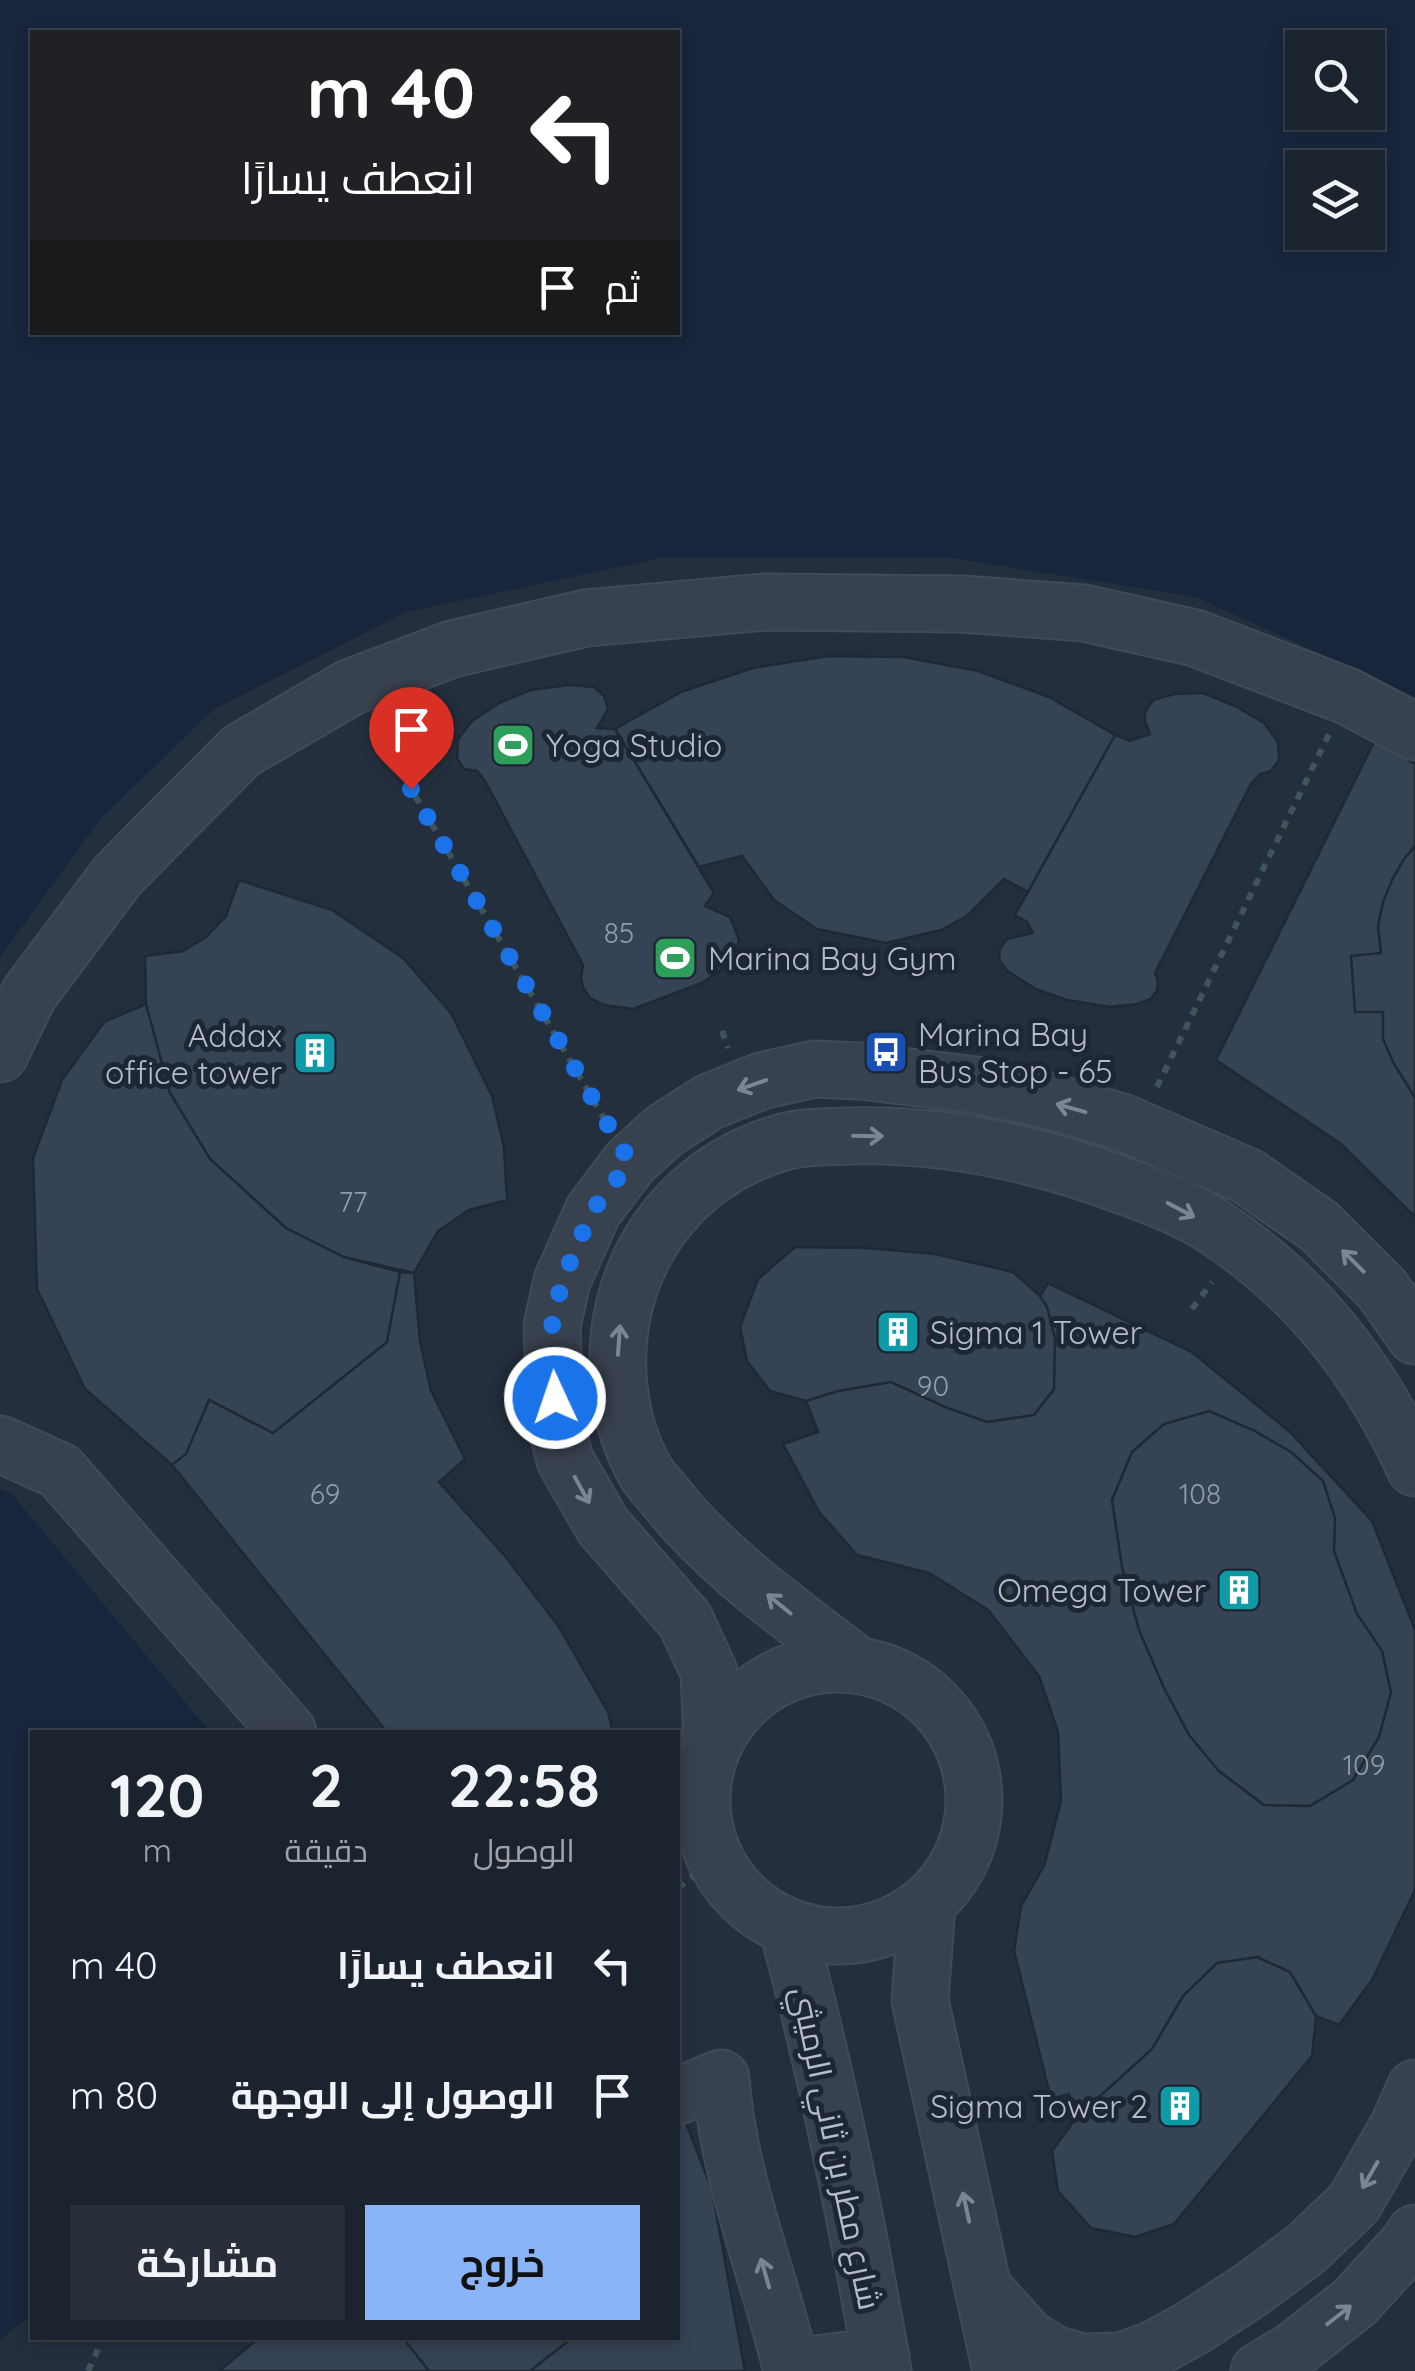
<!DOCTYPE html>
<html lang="ar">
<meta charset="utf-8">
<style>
:root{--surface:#1b232e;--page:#282f3a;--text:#f1f3f6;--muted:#a0a4aa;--line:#39404a;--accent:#8ab4f8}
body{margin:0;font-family:Quicksand,Cairo,sans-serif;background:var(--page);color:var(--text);direction:rtl;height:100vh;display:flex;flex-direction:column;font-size:38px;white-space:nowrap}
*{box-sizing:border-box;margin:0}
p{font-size:32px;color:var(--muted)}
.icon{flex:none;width:55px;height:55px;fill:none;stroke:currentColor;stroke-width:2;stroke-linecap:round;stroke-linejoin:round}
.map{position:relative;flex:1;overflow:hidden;direction:ltr}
.sheet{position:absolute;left:30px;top:1730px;width:650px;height:610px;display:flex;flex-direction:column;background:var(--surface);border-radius:0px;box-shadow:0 5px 15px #0003,0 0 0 2px var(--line);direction:rtl}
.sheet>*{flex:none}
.top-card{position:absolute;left:30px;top:30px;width:650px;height:305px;border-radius:0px;box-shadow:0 5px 15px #0003,0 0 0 2px var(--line);direction:rtl;background:#202124;color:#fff;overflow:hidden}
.controls{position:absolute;left:1285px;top:30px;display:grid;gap:20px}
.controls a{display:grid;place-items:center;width:100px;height:100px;border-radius:0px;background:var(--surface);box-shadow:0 5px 15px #0003,0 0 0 2px var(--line);font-size:50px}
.pin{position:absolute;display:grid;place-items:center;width:85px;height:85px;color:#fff;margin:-102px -42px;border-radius:50% 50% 50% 0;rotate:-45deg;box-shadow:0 0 10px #0007}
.pin .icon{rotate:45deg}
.me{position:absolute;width:110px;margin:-55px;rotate:357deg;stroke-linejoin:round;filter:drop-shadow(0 0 8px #0008)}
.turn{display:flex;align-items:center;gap:35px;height:210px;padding:0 40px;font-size:45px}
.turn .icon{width:130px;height:130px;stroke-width:2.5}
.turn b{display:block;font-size:70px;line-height:85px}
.then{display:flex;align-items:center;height:95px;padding:0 40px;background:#0003;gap:20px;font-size:38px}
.eta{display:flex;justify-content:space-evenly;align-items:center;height:170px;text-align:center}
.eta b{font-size:60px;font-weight:700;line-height:70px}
.action{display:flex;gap:20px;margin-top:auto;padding:20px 40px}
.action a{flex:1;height:115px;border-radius:0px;background:var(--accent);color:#111;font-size:40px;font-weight:700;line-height:115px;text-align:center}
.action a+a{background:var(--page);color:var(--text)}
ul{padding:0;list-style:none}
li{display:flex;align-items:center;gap:30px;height:130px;padding:0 40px}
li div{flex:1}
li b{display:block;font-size:38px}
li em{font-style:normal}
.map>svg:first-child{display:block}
.water{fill:#17263c;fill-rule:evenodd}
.building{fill:#364354;stroke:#1f2835;stroke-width:2.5}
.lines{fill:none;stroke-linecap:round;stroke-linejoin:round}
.minor-casing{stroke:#414a57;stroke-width:59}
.path{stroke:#3f5557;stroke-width:6;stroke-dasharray:8 8;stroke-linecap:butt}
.minor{stroke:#38414e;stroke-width:55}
.oneway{stroke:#7c8592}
.route{stroke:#1a73e8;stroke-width:18;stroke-dasharray:0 32.4}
.labels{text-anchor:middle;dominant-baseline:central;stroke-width:10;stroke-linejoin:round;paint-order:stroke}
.number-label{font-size:28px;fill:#929caa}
.poi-label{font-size:32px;fill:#b4bcc9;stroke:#1d2633;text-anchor:start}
.street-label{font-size:32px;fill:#b4bcc9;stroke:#1d2633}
</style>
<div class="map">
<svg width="1415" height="2371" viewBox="0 0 1415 2371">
<rect width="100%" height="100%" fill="#242f3e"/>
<path class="water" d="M0,0H1415V697L1196,597L952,558H661L406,612L213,710L101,818L0,957ZM32,32H678V332H32ZM1302,48H1368V112H1302ZM1302,168H1368V232H1302Z
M0,1489L11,1493L210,1732H32V2314L0,2340Z"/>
<path class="building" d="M828,656L904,657L978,671L1049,697L1115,735L1028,892L1004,879L967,916L941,930L886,943L817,929L774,900L742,856L699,867L615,729L681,692L753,668Z
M568,685L594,687L604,696L608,709L597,728L615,729L714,893L705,906L730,917L739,940L736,953L727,965L702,983L633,1009L604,1005L590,998L583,987L581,978L583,965L485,781L477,771L464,769L457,758L458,739L472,721L499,703L531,690Z
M1203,693L1235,706L1264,723L1278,742L1279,760L1271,771L1260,774L1251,784L1155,973L1158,981L1157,990L1151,999L1137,1004L1110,1007L1067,1000L1036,989L1007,971L999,960L1000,949L1007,939L1033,933L1027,922L1015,915L1115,735L1130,741L1150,734L1145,721V712L1153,700L1174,694Z
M1375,740L1415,764V1217L1341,1144L1216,1060Z
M1415,846V1098L1393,1062L1383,1039V1012H1355L1351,956L1381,953L1378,926L1383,902L1392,880L1404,859Z
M239,880L332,910L403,958L451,1013L492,1096L504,1147L507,1200L469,1210L438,1231L414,1273L344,1257L286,1228L210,1159L170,1093L146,1004L145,956L183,951L206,937L226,916Z
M146,1004L170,1093L210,1159L286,1228L344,1257L400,1272L387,1342L273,1433L209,1400L186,1454L172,1465L85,1389L37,1289L33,1158L62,1080L104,1022Z
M795,1247L867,1248L935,1254L1013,1272L1040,1296L1047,1307L1055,1338L1054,1389L1034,1415L987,1422L945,1407L891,1382L838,1391L806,1401L770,1391L747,1361L740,1327L758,1279Z
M400,1272L414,1273L420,1341L431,1391L465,1459L439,1482L505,1556L559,1627L608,1712L613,1732H387L172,1465L186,1454L209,1400L273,1433L387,1342Z
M1048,1283L1192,1352L1290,1432L1372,1521L1415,1630V1890L1372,1980L1339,2025L1316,2016L1290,1972L1257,1957L1217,1963L1183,1996L1152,2049L1076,2118L1069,2094L1051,2099L1014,1951L1021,1906L1044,1866L1061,1801L1058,1732L1039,1676L988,1610L929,1573L857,1555L819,1512L783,1444L818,1432L806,1401L838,1391L891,1382L945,1407L987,1422L1034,1415L1054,1389L1055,1338L1047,1307L1040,1296Z
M1209,1411L1253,1430L1291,1452L1323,1481L1335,1518L1334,1551L1357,1614L1382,1651L1391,1692L1379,1737L1353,1780L1310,1806L1264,1805L1219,1771L1189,1735L1164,1688L1139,1630L1122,1567L1112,1500L1132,1452L1164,1424Z
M1257,1957L1290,1972L1316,2016L1312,2056L1174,2224L1135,2237L1091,2228L1058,2191L1052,2151L1076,2118L1152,2049L1183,1996L1217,1963Z
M678,2102L712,2190L745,2371H219L259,2338H678Z
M403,2338H572L530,2371H429Z"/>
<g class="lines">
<defs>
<path id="minor" d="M0,1054L29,994L118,875L241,751L351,687L452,649L586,618L766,602L962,604L1084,613L1195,638L1347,696L1415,732
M0,1444L60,1471L288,1732
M702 1800a136 136 0 1 1 272 0a136 136 0 1 1-272 0Z
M856,1664C789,1612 716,1562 664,1495C658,1488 650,1480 645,1471C617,1421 611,1358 625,1303C645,1225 703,1166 780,1143C801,1136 825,1137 847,1136C943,1133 1037,1153 1127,1187C1159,1199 1194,1212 1222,1232C1310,1292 1371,1371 1415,1468
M712,1744L709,1672L685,1620L603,1526L565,1460L556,1424L552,1326L562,1281L593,1211L630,1162L664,1131L709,1102L761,1081L814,1069L860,1071L976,1085L1050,1101L1122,1122L1247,1176L1319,1226L1382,1289L1415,1336
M927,1904L920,2000L1001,2371
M787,1926C827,2073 857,2221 883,2371
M678,2096L721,2078C728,2178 769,2274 792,2371
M984,2289L1028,2338L1054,2354L1082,2362L1121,2361L1152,2350L1194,2327L1252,2289L1306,2249L1354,2203L1399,2125L1415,2088
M791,2367L881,2356
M1259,2371L1294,2350L1355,2302L1408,2244L1415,2233"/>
</defs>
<use href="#minor" class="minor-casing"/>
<path class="path" d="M375,727L606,1122
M722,1031L728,1048
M1157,1087L1329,734
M1192,1309L1212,1282
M678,1888L715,1859
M88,2371L103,2338"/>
<use href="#minor" class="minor"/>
</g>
<defs><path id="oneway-shaft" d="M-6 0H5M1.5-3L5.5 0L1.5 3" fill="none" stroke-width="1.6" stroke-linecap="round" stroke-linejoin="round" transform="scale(2.5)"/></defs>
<g class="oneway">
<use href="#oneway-shaft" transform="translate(752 1085) rotate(161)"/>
<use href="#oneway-shaft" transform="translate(1071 1108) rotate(-164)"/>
<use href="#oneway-shaft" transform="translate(868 1136) rotate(1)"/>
<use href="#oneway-shaft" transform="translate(1181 1210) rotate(28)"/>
<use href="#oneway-shaft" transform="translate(1353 1261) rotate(-135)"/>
<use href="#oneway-shaft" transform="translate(619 1340) rotate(-86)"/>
<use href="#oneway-shaft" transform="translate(582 1490) rotate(61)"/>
<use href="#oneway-shaft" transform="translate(779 1604) rotate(-141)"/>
<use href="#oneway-shaft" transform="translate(1370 2175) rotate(120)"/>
<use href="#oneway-shaft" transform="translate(966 2207) rotate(-102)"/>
<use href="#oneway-shaft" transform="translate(765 2273) rotate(-106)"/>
<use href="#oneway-shaft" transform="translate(1339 2315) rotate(-38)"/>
</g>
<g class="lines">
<path class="route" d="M411,789L630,1162L592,1211L562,1281L552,1326L555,1398"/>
</g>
<defs>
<symbol id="stadium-square" viewBox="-11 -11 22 22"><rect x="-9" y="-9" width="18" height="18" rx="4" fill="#2e9e5b" stroke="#1d2633"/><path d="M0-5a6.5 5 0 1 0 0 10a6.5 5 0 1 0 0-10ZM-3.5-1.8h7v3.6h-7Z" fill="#fff"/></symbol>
<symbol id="bus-square" viewBox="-11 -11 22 22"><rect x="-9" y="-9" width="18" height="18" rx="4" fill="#1a4fb4" stroke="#1d2633"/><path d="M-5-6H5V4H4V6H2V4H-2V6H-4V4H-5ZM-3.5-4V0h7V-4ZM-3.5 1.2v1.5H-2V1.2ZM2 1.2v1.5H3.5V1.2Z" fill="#fff"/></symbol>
<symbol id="building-square" viewBox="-11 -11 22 22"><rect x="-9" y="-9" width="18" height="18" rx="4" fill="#0f9aa8" stroke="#1d2633"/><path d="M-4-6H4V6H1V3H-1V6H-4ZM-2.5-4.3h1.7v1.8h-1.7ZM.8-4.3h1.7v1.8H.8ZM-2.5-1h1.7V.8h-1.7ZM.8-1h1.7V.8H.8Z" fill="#fff"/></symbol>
</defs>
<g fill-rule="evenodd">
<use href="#stadium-square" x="488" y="720" width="50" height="50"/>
<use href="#stadium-square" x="650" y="933" width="50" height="50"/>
<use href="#bus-square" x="861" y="1027" width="50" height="50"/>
<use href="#building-square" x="290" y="1028" width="50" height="50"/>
<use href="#building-square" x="873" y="1307" width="50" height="50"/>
<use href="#building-square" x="1214" y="1565" width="50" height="50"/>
<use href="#building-square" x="1155" y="2081" width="50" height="50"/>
</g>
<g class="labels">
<g class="number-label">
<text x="619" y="932">85</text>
<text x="353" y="1201">77</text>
<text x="933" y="1385">90</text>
<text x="325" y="1493">69</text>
<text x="1200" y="1493">108</text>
<text x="1364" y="1764">109</text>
</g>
<g class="poi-label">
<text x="546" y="745">Yoga Studio</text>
<text x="708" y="958">Marina Bay Gym</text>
<text x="918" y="1034">Marina Bay<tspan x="918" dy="37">Bus Stop - 65</tspan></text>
<text x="282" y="1035" text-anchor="end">Addax<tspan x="282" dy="37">office tower</tspan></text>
<text x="930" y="1332">Sigma 1 Tower</text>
<text x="1206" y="1590" text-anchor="end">Omega Tower</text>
<text x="1148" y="2106" text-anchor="end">Sigma Tower 2</text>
</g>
<g class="street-label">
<text transform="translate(837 2148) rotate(78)">شارع مطر بن ثاني الرميثي</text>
</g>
</g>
</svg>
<div class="controls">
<a><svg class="icon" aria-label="search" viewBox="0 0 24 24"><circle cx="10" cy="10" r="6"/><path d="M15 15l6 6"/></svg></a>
<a><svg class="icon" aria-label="layers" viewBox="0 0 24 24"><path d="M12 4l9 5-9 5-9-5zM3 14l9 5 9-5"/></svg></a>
</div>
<div class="pin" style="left:411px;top:789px;background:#d93025"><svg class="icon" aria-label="arrive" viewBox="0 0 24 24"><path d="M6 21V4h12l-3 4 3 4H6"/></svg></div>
<svg class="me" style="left:555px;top:1398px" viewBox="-20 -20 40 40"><circle r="17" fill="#1a73e8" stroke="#fff" stroke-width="3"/><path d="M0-11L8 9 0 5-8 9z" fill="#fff"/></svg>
<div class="top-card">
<div class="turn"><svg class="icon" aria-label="left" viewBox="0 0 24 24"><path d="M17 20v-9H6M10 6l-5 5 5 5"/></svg><div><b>40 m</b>انعطف يسارًا</div></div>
<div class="then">ثم<svg class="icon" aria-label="arrive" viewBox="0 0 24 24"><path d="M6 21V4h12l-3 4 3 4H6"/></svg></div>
</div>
<section class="sheet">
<div class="eta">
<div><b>22:58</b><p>الوصول</p></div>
<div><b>2</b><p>دقيقة</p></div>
<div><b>120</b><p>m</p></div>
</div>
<ul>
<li><svg class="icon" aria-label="left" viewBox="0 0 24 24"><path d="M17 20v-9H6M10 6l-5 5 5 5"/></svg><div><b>انعطف يسارًا</b></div><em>40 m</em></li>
<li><svg class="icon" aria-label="arrive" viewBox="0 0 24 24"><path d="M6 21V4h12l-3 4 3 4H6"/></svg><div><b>الوصول إلى الوجهة</b></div><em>80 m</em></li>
</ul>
<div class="action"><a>خروج</a><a>مشاركة</a></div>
</section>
</div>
